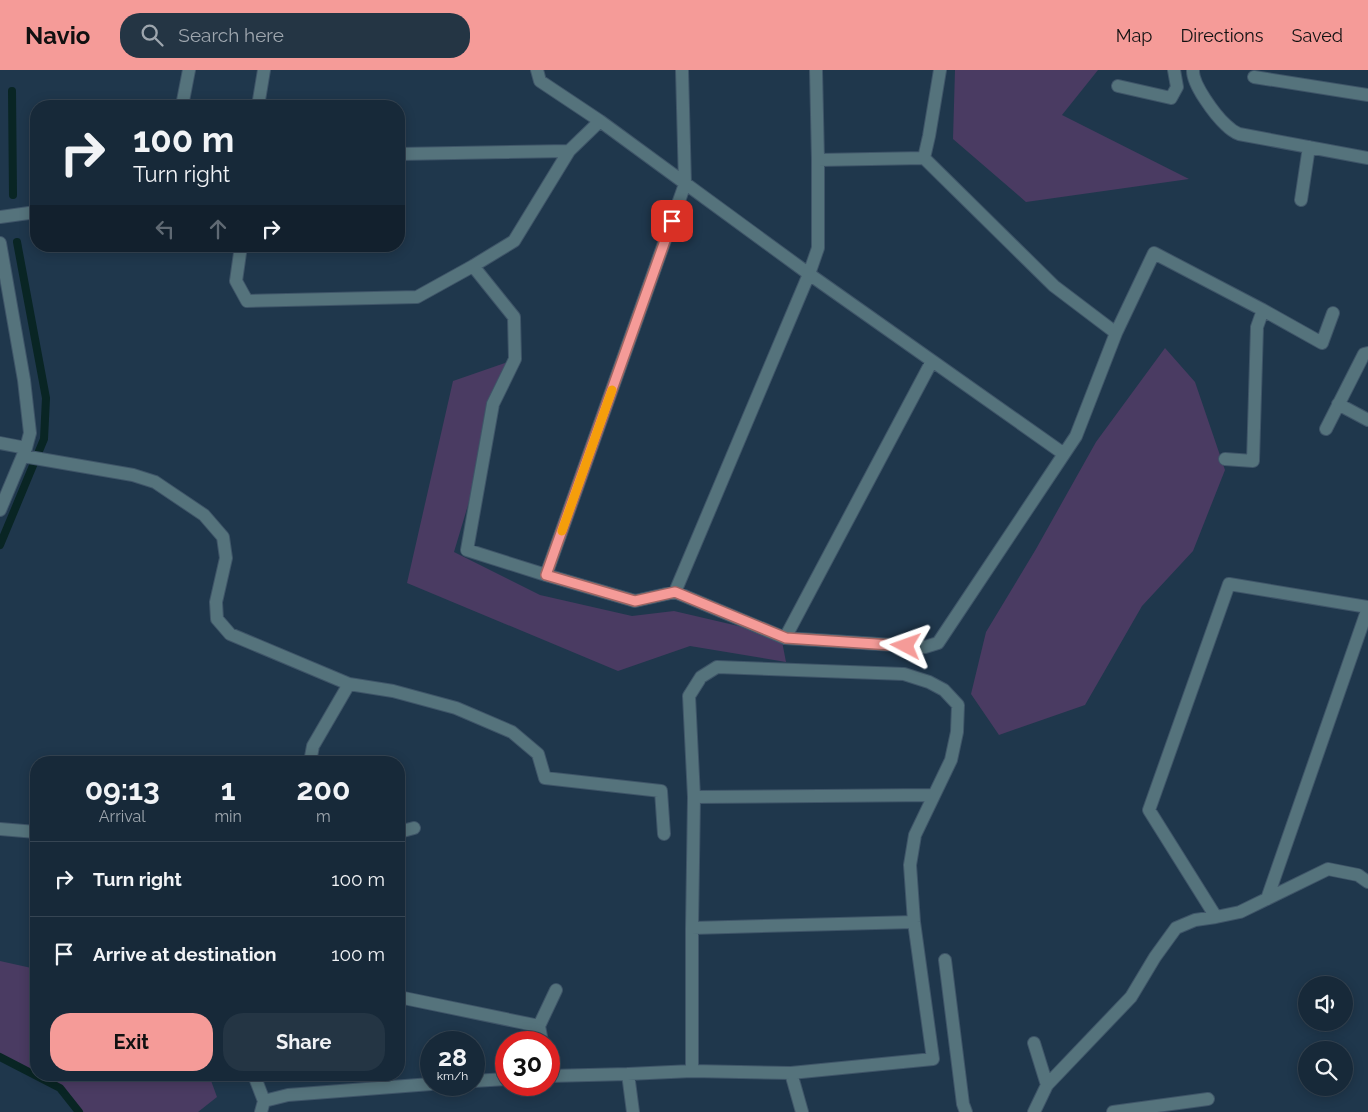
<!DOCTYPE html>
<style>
:root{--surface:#172939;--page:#243544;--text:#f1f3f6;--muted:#9ea6ae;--line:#364553;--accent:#f59b98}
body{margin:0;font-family:Raleway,sans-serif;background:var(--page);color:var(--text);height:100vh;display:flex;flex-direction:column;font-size:19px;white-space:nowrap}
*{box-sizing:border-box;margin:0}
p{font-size:16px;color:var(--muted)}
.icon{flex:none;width:28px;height:28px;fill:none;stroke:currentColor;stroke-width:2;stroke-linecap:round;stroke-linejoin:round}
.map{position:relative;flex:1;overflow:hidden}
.panel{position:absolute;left:30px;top:686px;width:375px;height:325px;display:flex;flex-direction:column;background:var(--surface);border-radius:20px;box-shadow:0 2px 12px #0003,0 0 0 1px var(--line)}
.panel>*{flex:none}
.guide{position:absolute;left:30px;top:30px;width:375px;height:152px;border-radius:20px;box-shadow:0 2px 12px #0003,0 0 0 1px var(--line);background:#172939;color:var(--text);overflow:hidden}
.tools{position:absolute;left:1298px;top:906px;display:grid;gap:10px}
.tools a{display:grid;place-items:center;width:55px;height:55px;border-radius:50%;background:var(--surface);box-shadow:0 2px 12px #0003,0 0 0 1px var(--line);font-size:25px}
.speed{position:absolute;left:420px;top:961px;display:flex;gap:10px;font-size:25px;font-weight:700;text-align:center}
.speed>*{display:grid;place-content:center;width:65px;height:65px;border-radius:50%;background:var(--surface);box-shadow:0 2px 12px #0003,0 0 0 1px var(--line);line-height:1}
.speed small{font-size:12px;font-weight:400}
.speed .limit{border:8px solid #d22;background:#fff;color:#111}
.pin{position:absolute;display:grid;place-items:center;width:42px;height:42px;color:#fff;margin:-21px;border-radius:10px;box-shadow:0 2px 8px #0006}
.me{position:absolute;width:55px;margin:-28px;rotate:274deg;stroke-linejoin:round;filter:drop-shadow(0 0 4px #0008)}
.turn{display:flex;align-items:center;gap:18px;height:105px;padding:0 20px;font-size:22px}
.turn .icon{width:65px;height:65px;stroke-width:2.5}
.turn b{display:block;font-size:35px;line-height:42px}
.lanes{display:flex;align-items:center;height:48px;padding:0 20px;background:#0003;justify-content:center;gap:25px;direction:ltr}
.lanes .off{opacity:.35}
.eta{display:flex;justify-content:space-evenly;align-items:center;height:85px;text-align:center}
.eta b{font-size:30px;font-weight:700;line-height:35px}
.primary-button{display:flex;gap:10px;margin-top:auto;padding:10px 20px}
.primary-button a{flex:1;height:58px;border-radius:20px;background:var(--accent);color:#111;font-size:20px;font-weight:700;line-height:58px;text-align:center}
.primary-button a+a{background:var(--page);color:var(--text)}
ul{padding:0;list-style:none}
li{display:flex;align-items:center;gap:15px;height:75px;padding:0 20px;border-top:1px solid var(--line)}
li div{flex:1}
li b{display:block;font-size:19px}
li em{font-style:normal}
header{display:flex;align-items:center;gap:30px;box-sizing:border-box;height:70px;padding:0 25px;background:var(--accent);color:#111}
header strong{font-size:24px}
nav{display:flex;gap:28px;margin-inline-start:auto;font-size:18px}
.search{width:350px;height:45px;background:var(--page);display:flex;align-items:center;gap:12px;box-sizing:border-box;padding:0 18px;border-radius:20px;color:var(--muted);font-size:19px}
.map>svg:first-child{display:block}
.green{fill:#4a3b62}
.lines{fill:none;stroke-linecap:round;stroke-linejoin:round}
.stream{stroke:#092524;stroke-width:8}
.minor-casing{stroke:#3f5568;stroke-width:14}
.minor{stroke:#55737c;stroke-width:12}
.route-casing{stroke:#9f6563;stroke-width:12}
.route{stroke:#f59b98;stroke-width:9}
.slow{stroke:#f59e0b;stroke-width:9}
</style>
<header>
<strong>Navio</strong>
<div class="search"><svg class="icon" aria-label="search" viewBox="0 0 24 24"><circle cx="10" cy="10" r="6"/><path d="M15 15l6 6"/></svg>Search here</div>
<nav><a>Map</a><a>Directions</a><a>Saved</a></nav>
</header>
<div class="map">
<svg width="1368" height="1042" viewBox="0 0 1368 1042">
<rect width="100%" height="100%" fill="#1f374c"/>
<path class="green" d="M955,0H1098L1062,45L1189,109L1026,132L953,69Z
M1165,278L1195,312L1225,400L1193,481L1142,536L1085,635L999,665L971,624L986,562L1036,479L1096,372Z
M511,291L454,482L540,525L632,546L674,541L781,566L786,592L690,576L618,601L407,513L453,311Z
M0,891L36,899V1005H209L217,1027L198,1042H81L65,1019L0,990Z"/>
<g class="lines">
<path class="stream" d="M12,21L13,125
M0,475L44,369L46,328L17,172
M0,987L60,1018L79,1042"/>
<defs>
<path id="minor" d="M537,0L540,11L600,51L809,204L1064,384
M940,0L929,66L924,88L1054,216L1116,263
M1193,0C1192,14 1215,45 1226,55C1230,59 1234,62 1239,64L1368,88
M1254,7L1368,25
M1118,16L1171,28L1177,17L1174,0
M182,36L189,0
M258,36L264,0
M399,84L569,81
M818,90L924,88
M1301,130L1309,77
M0,147L36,142
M0,173L24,310L30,363L26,378L0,440
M241,176L236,211L247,231L417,227L473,196L514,171L569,81L600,51
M473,196L514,247L515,289L493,334L467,480L546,505L635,531L675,522L785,568L925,577L938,573L1076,366L1116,263L1154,183L1263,240L1322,273L1333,243
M1338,334L1368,350
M1326,359L1364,284L1368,283
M0,373L26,378
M23,386L133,405L155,412L204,445L223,467L226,488L216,532L217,549L230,564L349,614L393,621L456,638L512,662L538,684L545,708L661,721L664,764
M1225,389L1253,391L1257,257L1263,240
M546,505L685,114L682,0
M675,522L809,204L818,178V90L816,0
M785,568L932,291
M310,692L313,676L349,614
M694,727L934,725
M0,759L36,762
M399,762L414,758
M1267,829L1368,538
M1216,847L1149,740L1229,514L1368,537
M692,858L914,852
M945,890L963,1034L966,1042
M399,927L539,956L542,972
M539,956L556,920
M1034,973L1047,1015
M791,1003L802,1042
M628,1004L633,1042
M254,1005L264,1031
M549,1006L628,1004L692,1001L791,1003L933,989L914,852L910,795L915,765L951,690L957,662L958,635L944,620L929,612L904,604L717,597L701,607L689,626L694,727L692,858V1001
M474,1011L506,1009
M261,1042L264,1031L288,1025L431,1014
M1034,1042L1047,1015L1131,927L1155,887L1176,858L1195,850L1216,847L1240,842L1328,799L1358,805L1368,812
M1113,1042L1208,1029"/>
</defs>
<use href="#minor" class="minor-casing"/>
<use href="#minor" class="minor"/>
</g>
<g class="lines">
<defs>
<path id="route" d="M672,151L546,505L635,531L675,522L786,568L906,576"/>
</defs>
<use href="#route" class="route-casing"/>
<use href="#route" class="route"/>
<path class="slow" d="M562,461L612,320"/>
</g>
</svg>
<div class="tools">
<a><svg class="icon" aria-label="sound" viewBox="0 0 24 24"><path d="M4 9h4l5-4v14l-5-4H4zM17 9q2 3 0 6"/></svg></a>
<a><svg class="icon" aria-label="search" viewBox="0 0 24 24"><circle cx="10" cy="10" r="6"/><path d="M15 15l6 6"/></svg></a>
</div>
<div class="speed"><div>28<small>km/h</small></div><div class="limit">30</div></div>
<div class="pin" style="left:672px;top:151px;background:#d93025"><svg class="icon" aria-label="arrive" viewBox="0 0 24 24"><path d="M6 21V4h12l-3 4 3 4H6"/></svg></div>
<svg class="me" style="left:906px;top:576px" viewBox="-20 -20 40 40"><path d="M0-17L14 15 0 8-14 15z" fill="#f59b98" stroke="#fff" stroke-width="4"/></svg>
<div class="guide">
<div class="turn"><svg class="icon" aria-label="right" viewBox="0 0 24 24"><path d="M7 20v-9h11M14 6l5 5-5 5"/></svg><div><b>100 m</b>Turn right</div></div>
<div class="lanes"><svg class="icon off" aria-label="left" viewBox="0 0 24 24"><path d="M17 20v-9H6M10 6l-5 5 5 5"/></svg><svg class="icon off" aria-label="ahead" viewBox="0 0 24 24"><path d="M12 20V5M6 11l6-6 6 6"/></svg><svg class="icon" aria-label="right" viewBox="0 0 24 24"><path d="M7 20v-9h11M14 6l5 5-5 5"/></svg></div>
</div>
<section class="panel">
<div class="eta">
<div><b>09:13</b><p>Arrival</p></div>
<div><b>1</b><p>min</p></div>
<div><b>200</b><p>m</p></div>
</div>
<ul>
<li><svg class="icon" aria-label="right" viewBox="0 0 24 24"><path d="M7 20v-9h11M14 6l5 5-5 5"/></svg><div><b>Turn right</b></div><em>100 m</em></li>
<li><svg class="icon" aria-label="arrive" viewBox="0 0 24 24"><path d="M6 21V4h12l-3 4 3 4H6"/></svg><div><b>Arrive at destination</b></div><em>100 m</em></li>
</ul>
<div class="primary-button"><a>Exit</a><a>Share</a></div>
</section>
</div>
